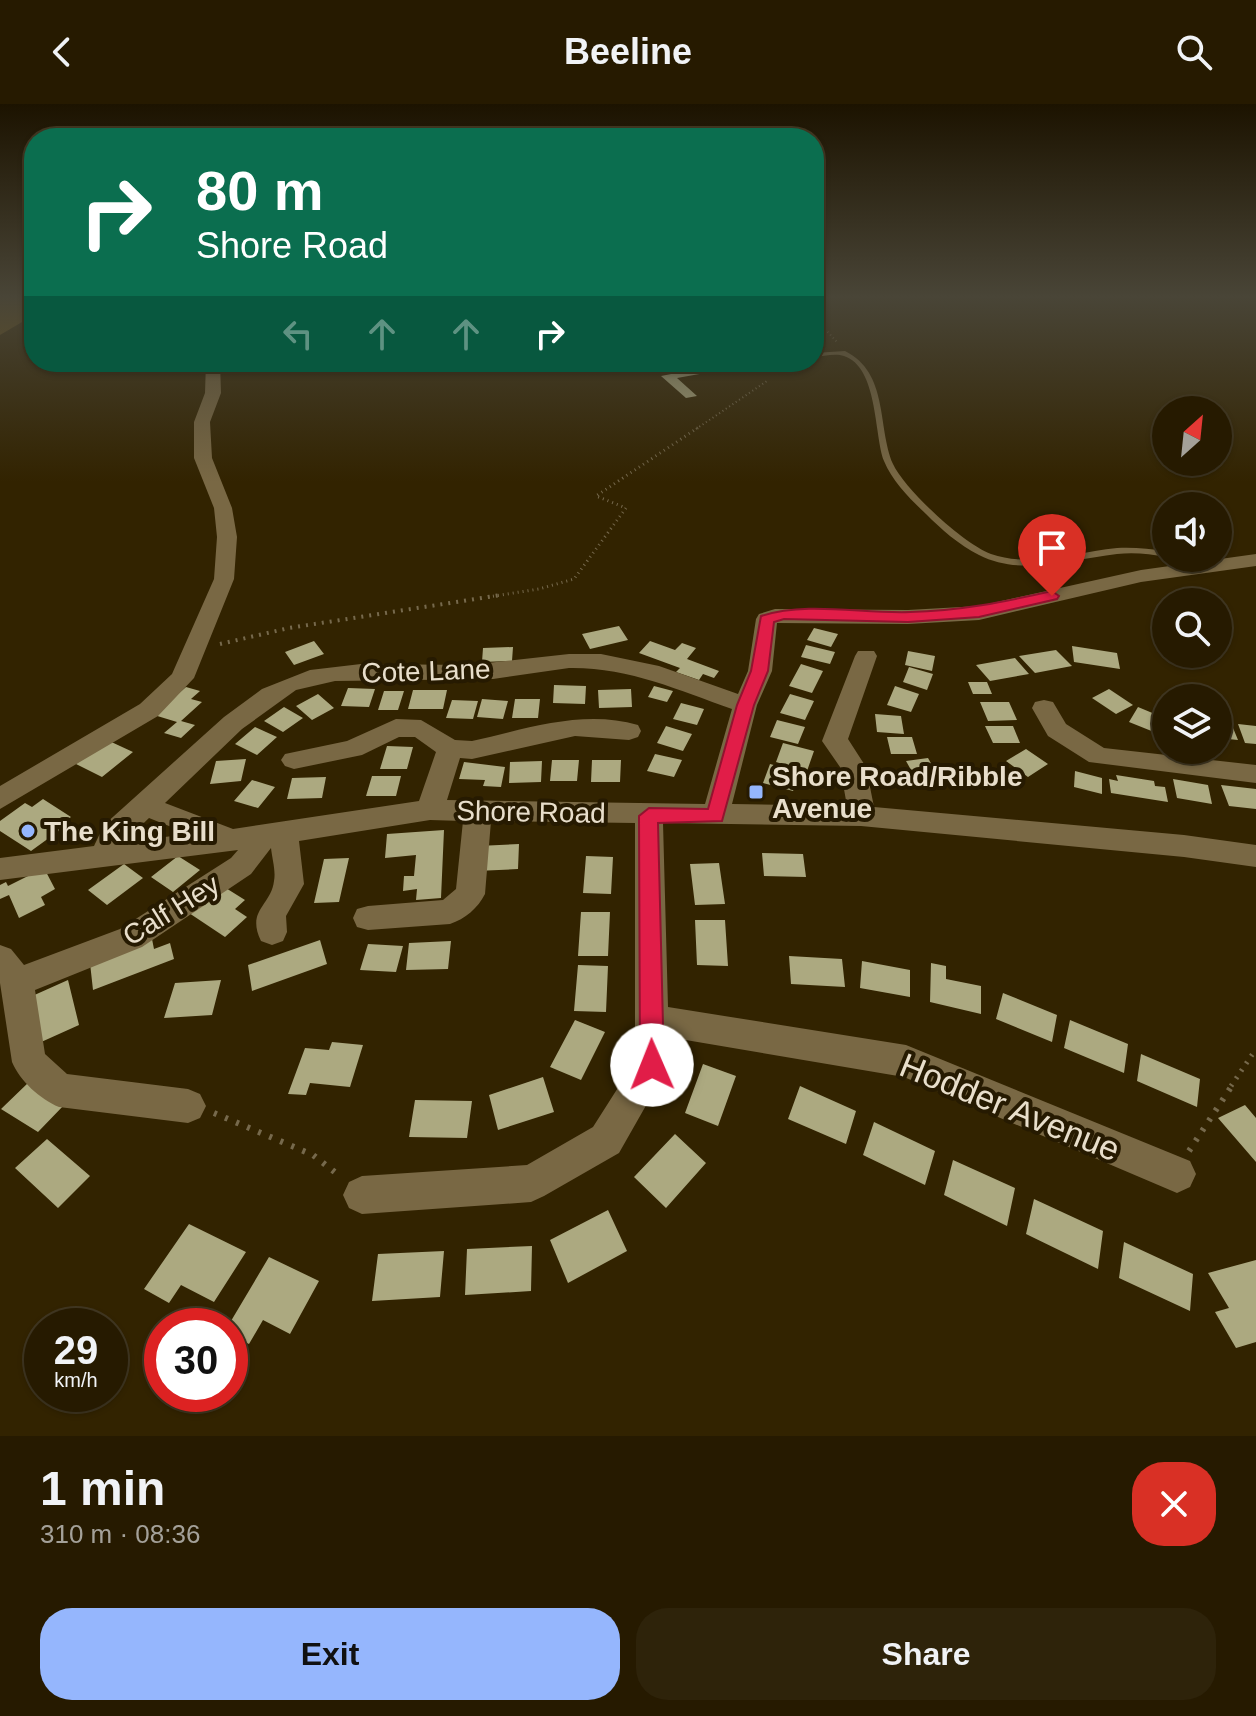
<!DOCTYPE html>
<meta charset="utf-8">
<style>
:root{--surface:#261a00;--page:#2e230a;--text:#f1f3f6;--muted:#a4a199;--line:#423822;--accent:#95b6fd}
body{margin:0;font-family:Arial,sans-serif;background:var(--page);color:var(--text);height:100vh;display:flex;flex-direction:column;font-size:30px;white-space:nowrap}
*{box-sizing:border-box;margin:0}
p{font-size:26px;color:var(--muted)}
.icon{flex:none;width:44px;height:44px;fill:none;stroke:currentColor;stroke-width:2;stroke-linecap:round;stroke-linejoin:round}
.map{position:relative;height:1332px;overflow:hidden}
.drawer{display:flex;flex-direction:column;background:var(--surface);flex:1}
.drawer>*{flex:none}
.guide{position:absolute;left:24px;top:24px;width:800px;height:244px;border-radius:32px;box-shadow:0 2px 6px #0004,0 0 0 2px var(--line);background:#0b6e4f;color:#fff;overflow:hidden}
.needle{width:52px;rotate:27deg}
.fabs{position:absolute;left:1152px;top:292px;display:grid;gap:16px}
.fabs a{display:grid;place-items:center;width:80px;height:80px;border-radius:50%;background:var(--surface);box-shadow:0 2px 6px #0004,0 0 0 2px var(--line);font-size:40px}
.speed{position:absolute;left:24px;top:1204px;display:flex;gap:16px;font-size:40px;font-weight:700;text-align:center}
.speed>*{display:grid;place-content:center;width:104px;height:104px;border-radius:50%;background:var(--surface);box-shadow:0 2px 6px #0004,0 0 0 2px var(--line);line-height:1}
.speed small{font-size:20px;font-weight:400}
.speed .limit{border:12px solid #d22;background:#fff;color:#111}
.pin{position:absolute;display:grid;place-items:center;width:68px;height:68px;color:#fff;margin:-82px -34px;border-radius:50% 50% 50% 0;rotate:-45deg;box-shadow:0 0 8px #0007}
.pin .icon{rotate:45deg}
.me{position:absolute;width:88px;margin:-44px;rotate:359deg;stroke-linejoin:round;filter:drop-shadow(0 0 6px #0008)}
.turn{display:flex;align-items:center;gap:28px;height:168px;padding:0 40px;font-size:36px}
.turn .icon{width:104px;height:104px;stroke-width:2.5}
.turn b{display:block;font-size:56px;line-height:68px}
.lanes{display:flex;align-items:center;height:76px;padding:0 40px;background:#0003;justify-content:center;gap:40px;direction:ltr}
.lanes .off{opacity:.35}
.round{display:grid;place-items:center;flex:none;width:84px;height:84px;border-radius:32px;background:var(--page)}
.overview{display:flex;align-items:center;justify-content:space-between;height:136px;padding:0 40px}
h1{font-size:48px;font-weight:700;line-height:60px}
.primary-button{display:flex;gap:16px;margin-top:auto;padding:16px 40px}
.primary-button a{flex:1;height:92px;border-radius:32px;background:var(--accent);color:#111;font-size:32px;font-weight:700;line-height:92px;text-align:center}
.primary-button a+a{background:var(--page);color:var(--text)}
header{display:flex;justify-content:space-between;align-items:center;height:104px;padding:0 40px;background:var(--surface);font-size:36px;font-weight:700}
.map>svg:first-child{display:block}
.forest{fill:#745918}
.building{fill:#aca980}
.lines{fill:none;stroke-linecap:round;stroke-linejoin:round}
.path-far4{stroke:#76694c;stroke-width:2;stroke-dasharray:1 3;stroke-linecap:butt}
.path-far3{stroke:#76694c;stroke-width:3;stroke-dasharray:1 4;stroke-linecap:butt}
.path-far2{stroke:#76694c;stroke-width:4;stroke-dasharray:2 6;stroke-linecap:butt}
.path-far1{stroke:#76694c;stroke-width:5;stroke-dasharray:2 7;stroke-linecap:butt}
.path{stroke:#76694c;stroke-width:6;stroke-dasharray:3 9;stroke-linecap:butt}
.lane{fill:#796844;fill-rule:evenodd}
.street{fill:#796844;fill-rule:evenodd}
.route{fill:#e11d48;stroke:#92132f;stroke-width:2}
.poi-dot{fill:#95b6fd;stroke:#261a01;stroke-width:3}
.labels{text-anchor:middle;dominant-baseline:central;stroke-width:8;stroke-linejoin:round;paint-order:stroke}
.street-label{font-size:28px;fill:#e8decb;stroke:#261a01}
.poi-label{font-size:28px;font-weight:bold;fill:#e8decb;stroke:#261a01;text-anchor:start}
.near-street-label{font-size:34px;fill:#e8decb;stroke:#261a01}
</style>
<header><svg class="icon" aria-label="back" viewBox="0 0 24 24"><path d="M15 5l-7 7 7 7"/></svg>Beeline<svg class="icon" aria-label="search" viewBox="0 0 24 24"><circle cx="10" cy="10" r="6"/><path d="M15 15l6 6"/></svg></header>
<div class="map">
<svg width="1256" height="1332" viewBox="0 0 1256 1332">
<rect width="100%" height="100%" fill="#322300"/>
<path class="forest" d="M0,192H34V211L0,231Z"/>
<path class="building" d="M733,258L750,261L677,274L697,292L686,294L661,272Z
M619,522L628,536L590,545L582,530Z
M814,524L838,530L831,543L807,536Z
M314,537L324,550L294,561L285,548Z
M650,537L675,546L682,539L696,544L687,555L719,567L714,574L703,570L699,576L676,568L680,564L639,549Z
M806,541L835,548L830,560L801,553Z
M1072,542L1117,549L1120,565L1074,558Z
M513,543L512,557L482,558L483,544Z
M1056,546L1072,562L1035,569L1019,552Z
M908,547L935,552L932,567L905,561Z
M1015,554L1029,570L990,577L976,561Z
M801,560L823,567L812,589L789,582Z
M909,563L933,570L927,586L903,578Z
M968,578H987L992,590H973Z
M554,581L586,582L585,600L553,599Z
M654,582L673,587L667,598L648,593Z
M895,582L919,590L911,608L887,601Z
M186,583L200,587L191,595L202,598L181,617L195,621L181,634L164,629L177,618L154,611Z
M348,584L375,585L369,603L341,602Z
M631,585L632,603L599,604L598,586Z
M1109,585L1133,601L1116,610L1092,594Z
M413,586H447L443,605H408Z
M384,587H404L398,606H378Z
M318,590L334,604L312,616L296,602Z
M790,590L814,597L805,616L780,609Z
M482,595L508,597L503,615L477,613Z
M515,595H540L538,614H512Z
M452,596L478,597L473,615L446,614Z
M980,598H1009L1017,616L988,617Z
M681,599L704,605L697,621L673,615Z
M284,603L303,614L283,628L264,617Z
M1138,603L1162,613L1154,628L1129,618Z
M875,610L901,612L904,630L877,628Z
M777,616L805,623L798,640L770,633Z
M1218,618L1231,619L1238,636L1218,634Z
M1238,620L1256,622V640L1245,639Z
M666,622L692,630L683,647L657,639Z
M985,622H1013L1020,639H993Z
M255,623L277,633L257,651L235,640Z
M887,633H912L917,650H891Z
M107,636L133,648L102,673L76,660Z
M783,639L814,647L807,667L776,658Z
M387,642L413,643L407,665H380Z
M1026,645L1048,660L1028,673L1006,657Z
M655,650L682,656L674,673L647,667Z
M928,654L942,679L920,682L906,657Z
M246,655L241,677L210,680L216,657Z
M552,656H579L577,677H550Z
M592,656H621L620,678H591Z
M542,657L541,678L509,679L510,658Z
M464,658L505,663L501,683L483,682L485,676L459,675Z
M770,660L800,668L793,687L763,679Z
M1075,667L1102,674V690L1074,683Z
M1116,671L1154,677L1155,682L1165,683L1168,698L1111,689L1109,675L1118,677Z
M372,672H401L396,692H366Z
M326,673L322,694L287,695L292,674Z
M1173,675L1208,681L1212,700L1177,694Z
M252,676L275,683L258,704L234,697Z
M1221,681L1256,685V705L1229,702Z
M43,695L71,713L57,723L60,726L31,747L0,727V717L25,699L32,703Z
M444,726L441,794L416,796L417,785L403,787L404,772H414L416,751L385,754L387,730Z
M519,740L518,765L476,767L478,742Z
M762,749L803,750L806,773L764,772Z
M178,752L200,766L173,788L151,773Z
M586,752L613,753L611,790L583,789Z
M349,754L339,798L314,799L324,755Z
M719,759L725,800L695,801L690,760Z
M124,760L143,774L107,801L88,786Z
M44,764L55,785L41,793L45,801L19,814L9,791L0,795V781L6,778L8,782Z
M221,781L245,796L235,805L247,813L225,833L189,809Z
M581,808H610L608,852H578Z
M695,816H725L728,862L697,861Z
M152,835L154,845L170,839L174,855L93,886L90,859Z
M320,836L327,860L252,887L248,861Z
M451,837L448,865L406,866L409,839Z
M368,840L403,842L396,868L360,866Z
M789,852L842,855L845,883L791,880Z
M862,857L910,866V893L860,884Z
M931,859L946,862V875L981,882V910L930,898Z
M578,861L608,862L606,908L574,907Z
M68,876L79,921L39,939L30,893Z
M221,876L212,911L164,914L175,879Z
M1003,889L1057,911L1052,938L996,915Z
M575,916L605,928L581,976L550,963Z
M1070,916L1128,940L1124,969L1064,944Z
M332,938L363,941L350,983L310,979L306,991L288,990L305,944L329,946Z
M1141,950L1200,975L1197,1003L1137,977Z
M703,960L736,972L718,1022L685,1009Z
M543,973L554,1008L498,1026L489,991Z
M29,978L65,1000L38,1028L1,1005Z
M800,982L856,1007L846,1040L788,1015Z
M415,996L472,997L467,1034L409,1033Z
M1245,1001L1256,1014V1058L1218,1014Z
M874,1018L935,1047L925,1081L863,1051Z
M675,1030L706,1059L666,1104L634,1073Z
M47,1035L90,1072L58,1104L15,1064Z
M953,1056L1015,1084L1007,1122L944,1091Z
M1034,1095L1103,1127L1098,1165L1026,1130Z
M608,1106L627,1147L568,1179L550,1136Z
M189,1120L246,1148L214,1198L181,1181L169,1199L144,1185Z
M1124,1138L1193,1170L1190,1207L1119,1174Z
M532,1142L531,1187L465,1191L467,1145Z
M444,1147L440,1193L372,1197L378,1150Z
M269,1153L319,1177L290,1230L263,1216L249,1240L230,1231L228,1222Z
M1256,1156V1238L1236,1244L1215,1208L1229,1204L1208,1169Z"/>
<g class="lines">
<path class="path-far4" d="M814,213L837,238
M696,325L767,277"/>
<path class="path-far3" d="M488,493L539,485L574,475L626,404L596,392L699,323"/>
<path class="path-far2" d="M220,540L289,524L501,491"/>
<path class="path-far1" d="M1231,982L1256,945"/>
<path class="path" d="M214,1009L313,1051L341,1073
M1189,1047L1233,980"/>
<path class="lane" d="M845,247C889,269 877,322 893,360C905,386 964,440 991,450C1032,464 1076,448 1117,444C1134,443 1150,445 1166,447V453C1150,450 1134,448 1117,450C1072,455 1022,473 979,451C959,441 941,425 926,410C910,395 892,377 884,357C874,330 878,263 844,252C836,249 823,252 814,253V249Z
M779,258H788L767,268L762,267Z
M1173,454H1184L1201,466L1196,469L1193,468Z"/>
<path class="street" d="M206,258H220L221,289L210,318L212,354L232,404L237,433L234,475L194,574L158,612L0,705V682L140,600L172,570L214,475L217,433L214,404L194,354V318L205,289Z
M1256,450V462L1141,478L979,516L908,520L777,519L772,567L757,601L732,700L847,702L840,663L822,637L855,552L858,547H874L877,552L848,635L866,663L874,703L1184,731L1256,741V763L1184,753L861,722L663,719L668,903L906,941L1190,1057L1196,1070L1190,1083L1177,1089L904,973L668,933L669,961L619,1049L544,1092L531,1098L362,1110L349,1104L343,1091L349,1078L362,1072L527,1061L593,1023L635,957V719L491,717L485,790C478,804 465,815 450,820L368,826L357,823L353,814L357,805L368,802L443,796L456,785L463,717L430,716L299,737L304,780L286,812L287,828L283,837L272,841L261,837C246,806 271,802 274,777C276,767 272,754 271,744L251,770L142,843L35,886L45,950L67,970L188,985L200,990L206,1002L200,1014L188,1019L59,1003C40,995 20,977 12,958L0,879V841L11,845L24,861L120,825L231,754L238,746L0,776V754L94,742L104,721L224,613L262,585L310,566L361,560L469,561L569,550H601L659,562L738,590L748,567L756,515L759,510L775,505L908,506L979,502L1141,466ZM569,564C628,563 678,586 732,605L705,700L447,696L460,654L472,655L575,632L629,636L638,633L641,627L638,621C583,605 526,625 472,637L455,636L421,616L396,615L347,637L285,650L281,656L285,662L294,665L362,651L399,633H415L436,648L419,697L233,725L165,699L242,625L296,586L335,577L493,575ZM149,714L189,730L124,738Z
M1044,596L1053,598L1066,620L1104,644L1256,661V679L1089,658L1048,632L1032,604L1035,598Z"/>
</g>
<linearGradient id="sky" x2="0" y2="1"><stop stop-color="#1c1300"/><stop offset="0.51" stop-color="#494537"/><stop offset="1" stop-color="#494537" stop-opacity="0"/></linearGradient>
<rect width="1256" height="378" fill="url(#sky)"/>
<path class="route" d="M1052,487L1059,492L1057,495L979,513L908,518L784,515L774,518L768,567L754,601L722,717L658,719L664,961L660,969L652,972L643,969L640,961L639,712L649,704L708,705L737,601L751,567L761,512C808,497 862,510 910,508C959,507 1004,498 1052,487Z"/>
<g class="poi-dot">
<rect x="748" y="680" width="16" height="16" rx="4"/>
<circle cx="28" cy="727" r="8"/>
</g>
<g class="labels">
<g class="street-label">
<text transform="translate(426 567) rotate(-2)">Cote Lane</text>
<text transform="translate(531 708) rotate(1)">Shore Road</text>
<text transform="translate(171 806) rotate(-32)">Calf Hey</text>
</g>
<g class="poi-label">
<text x="772" y="672">Shore Road/Ribble<tspan x="772" dy="32">Avenue</tspan></text>
<text x="44" y="727">The King Bill</text>
</g>
<g class="near-street-label">
<text transform="translate(1010 1003) rotate(22)">Hodder Avenue</text>
</g>
</g>
</svg>
<div class="fabs">
<a><svg class="needle" viewBox="-14 -14 28 28"><path d="M0-13l5 13h-10z" fill="#e53935"/><path d="M0 13l5-13h-10z" fill="#a4a199"/></svg></a>
<a><svg class="icon" aria-label="sound" viewBox="0 0 24 24"><path d="M4 9h4l5-4v14l-5-4H4zM17 9q2 3 0 6"/></svg></a>
<a><svg class="icon" aria-label="search" viewBox="0 0 24 24"><circle cx="10" cy="10" r="6"/><path d="M15 15l6 6"/></svg></a>
<a><svg class="icon" aria-label="layers" viewBox="0 0 24 24"><path d="M12 4l9 5-9 5-9-5zM3 14l9 5 9-5"/></svg></a>
</div>
<div class="speed"><div>29<small>km/h</small></div><div class="limit">30</div></div>
<div class="pin" style="left:1052px;top:492px;background:#d93025"><svg class="icon" aria-label="arrive" viewBox="0 0 24 24"><path d="M6 21V4h12l-3 4 3 4H6"/></svg></div>
<svg class="me" style="left:652px;top:961px" viewBox="-20 -20 40 40"><circle r="19" fill="#fff"/><path d="M0-13L10 11 0 6-10 11z" fill="#e11d48"/></svg>
<div class="guide">
<div class="turn"><svg class="icon" aria-label="right" viewBox="0 0 24 24"><path d="M7 20v-9h11M14 6l5 5-5 5"/></svg><div><b>80 m</b>Shore Road</div></div>
<div class="lanes"><svg class="icon off" aria-label="left" viewBox="0 0 24 24"><path d="M17 20v-9H6M10 6l-5 5 5 5"/></svg><svg class="icon off" aria-label="ahead" viewBox="0 0 24 24"><path d="M12 20V5M6 11l6-6 6 6"/></svg><svg class="icon off" aria-label="ahead" viewBox="0 0 24 24"><path d="M12 20V5M6 11l6-6 6 6"/></svg><svg class="icon" aria-label="right" viewBox="0 0 24 24"><path d="M7 20v-9h11M14 6l5 5-5 5"/></svg></div>
</div>
</div>
<section class="drawer">
<div class="overview"><div><h1>1 min</h1><p>310 m · 08:36</p></div><a class="round" style="background:#d93025;color:#fff"><svg class="icon" aria-label="close" viewBox="0 0 24 24"><path d="M6 6l12 12M18 6L6 18"/></svg></a></div>
<div class="primary-button"><a>Exit</a><a>Share</a></div>
</section>
